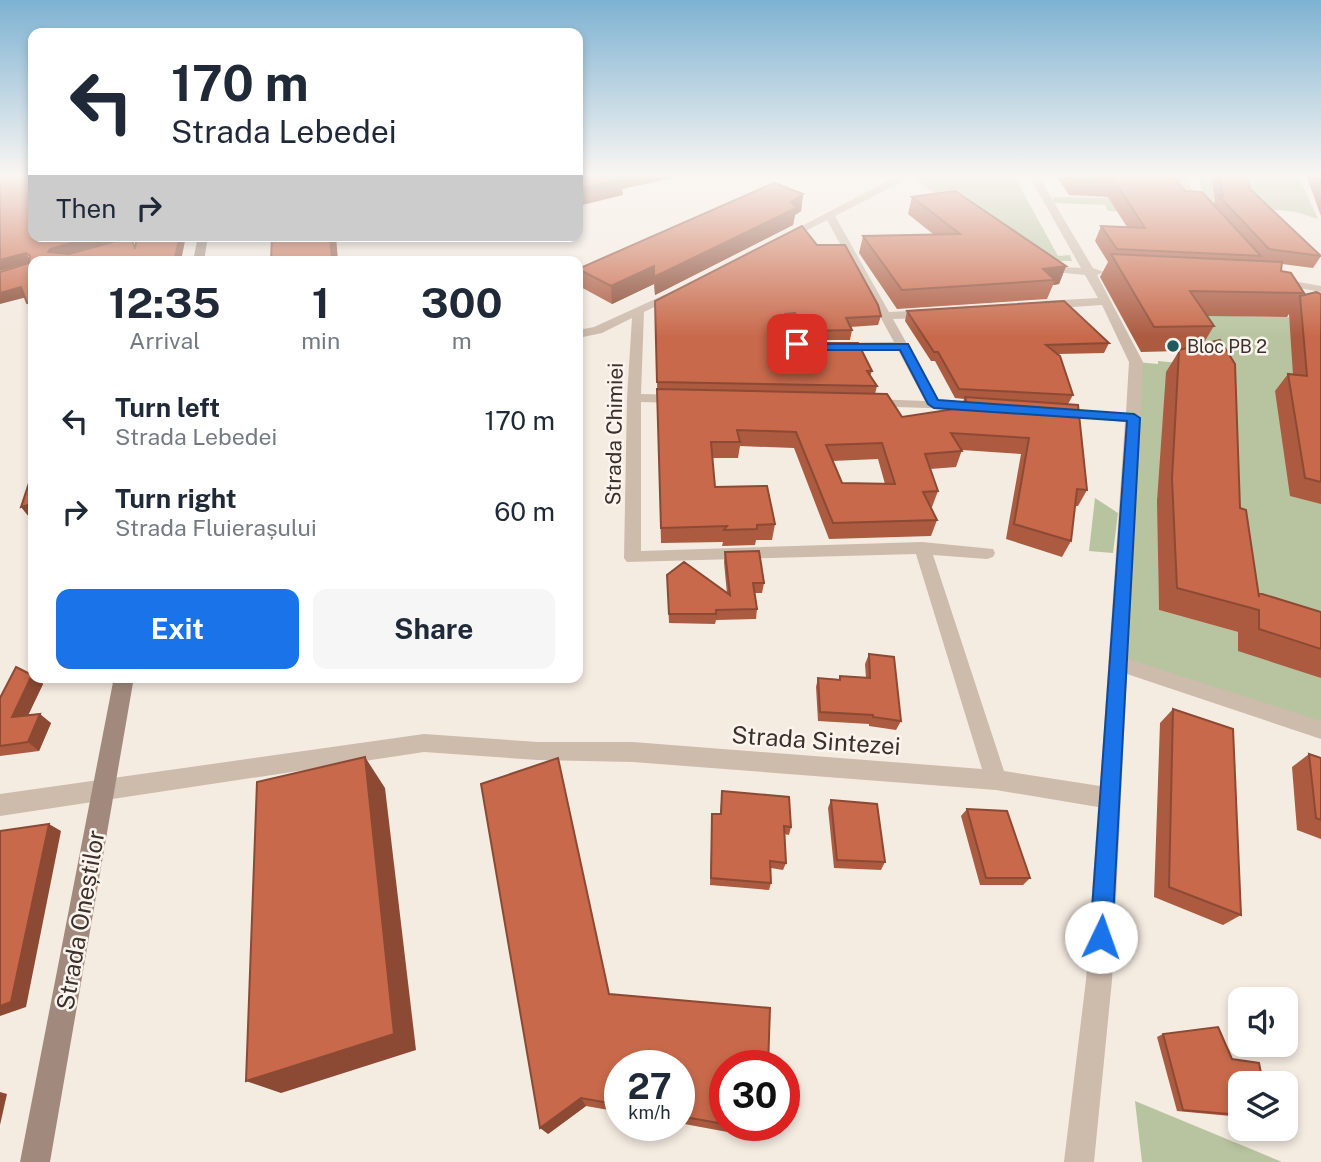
<!DOCTYPE html>
<meta charset="utf-8">
<style>
:root{--surface:#fff;--page:#f6f6f7;--text:#1f2937;--muted:#747a83;--accent:#1a73e8}
body{margin:0;font-family:"Public Sans",sans-serif;background:var(--page);color:var(--text);height:100vh;display:flex;flex-direction:column;font-size:26px;white-space:nowrap}
*{box-sizing:border-box;margin:0}
p{font-size:23px;color:var(--muted)}
.icon{flex:none;width:38px;height:38px;fill:none;stroke:currentColor;stroke-width:2;stroke-linecap:round;stroke-linejoin:round}
.map{position:relative;flex:1;overflow:hidden}
.panel{position:absolute;left:28px;top:256px;width:555px;height:427px;display:flex;flex-direction:column;background:var(--surface);border-radius:14px;box-shadow:0 4px 10px #0003}
.panel>*{flex:none}
.guide{position:absolute;left:28px;top:28px;width:555px;height:214px;border-radius:14px;box-shadow:0 4px 10px #0003;background:#fff;color:var(--text);overflow:hidden}
.controls{position:absolute;left:1228px;top:987px;display:grid;gap:14px}
.controls a{display:grid;place-items:center;width:70px;height:70px;border-radius:14px;background:var(--surface);box-shadow:0 4px 10px #0003;font-size:35px}
.speed{position:absolute;left:604px;top:1050px;display:flex;gap:14px;font-size:35px;font-weight:700;text-align:center}
.speed>*{display:grid;place-content:center;width:91px;height:91px;border-radius:50%;background:var(--surface);box-shadow:0 4px 10px #0003;line-height:1}
.speed small{font-size:18px;font-weight:400}
.speed .limit{border:10px solid #d22;background:#fff;color:#111}
.pin{position:absolute;display:grid;place-items:center;width:60px;height:60px;color:#fff;margin:-30px;border-radius:14px;box-shadow:0 4px 10px #0006}
.me{position:absolute;width:77px;margin:-38px;rotate:3deg;stroke-linejoin:round;filter:drop-shadow(0 0 5px #0008)}
.turn{display:flex;align-items:center;gap:24px;height:147px;padding:0 28px;font-size:32px}
.turn .icon{width:91px;height:91px;stroke-width:2.5}
.turn b{display:block;font-size:49px;line-height:60px}
.then{display:flex;align-items:center;height:66px;padding:0 28px;background:#0003;gap:14px;font-size:26px}
.eta{display:flex;justify-content:space-evenly;align-items:center;height:119px;text-align:center}
.eta b{font-size:42px;font-weight:700;line-height:49px}
.primary-button{display:flex;gap:14px;margin-top:auto;padding:14px 28px}
.primary-button a{flex:1;height:80px;border-radius:14px;background:var(--accent);color:#fff;font-size:28px;font-weight:700;line-height:80px;text-align:center}
.primary-button a+a{background:var(--page);color:var(--text)}
ul{padding:0;list-style:none}
li{display:flex;align-items:center;gap:21px;height:91px;padding:0 28px}
li div{flex:1}
li b{display:block;font-size:26px}
li em{font-style:normal}
.map>svg:first-child{display:block}
.green{fill:#b8c4a0}
.lines{fill:none;stroke-linecap:round;stroke-linejoin:round}
.street{fill:#cdbbac;fill-rule:evenodd}
.secondary{fill:#a18a7d;fill-rule:evenodd}
.wall{fill:#ac5a40;fill-rule:evenodd}
.shaded-wall{fill:#8c4a34}
.building{fill:#c8694b;stroke:#8c4a34;stroke-width:2;fill-rule:evenodd}
.route{fill:#1a73e8;stroke:#114b97;stroke-width:2}
.poi-dot{fill:#1f5a5e;stroke:#fbf5ee;stroke-width:2.5}
.labels{text-anchor:middle;dominant-baseline:central;stroke-width:5;stroke-linejoin:round;paint-order:stroke}
.far-poi-label{font-size:18px;fill:#3b302b;stroke:#fbf5ee;text-anchor:start}
.street-label{font-size:21px;fill:#3b302b;stroke:#fbf5ee}
.near-street-label{font-size:24px;fill:#3b302b;stroke:#fbf5ee}
</style>
<div class="map">
<svg width="1321" height="1162" viewBox="0 0 1321 1162">
<rect width="100%" height="100%" fill="#f4ebe1"/>
<path class="green" d="M918,174H1013L1058,256L1070,255L1072,261H1059L1051,268Z
M1200,174H1211L1213,188L1238,174L1299,177L1318,219L1296,212L1209,203L1201,188Z
M1053,197L1174,199L1184,215L1108,211L1105,205L1054,203Z
M1177,315L1289,317L1321,504V640L1237,614L1158,516L1159,610L1238,632L1321,678V730L1117,663L1136,362L1158,364V361L1208,366Z
M1095,498L1118,513L1113,553L1089,551Z
M1135,1101L1282,1162H1142Z"/>
<g class="lines">
<path class="street" d="M901,174H919L962,205L954,207L911,177L835,216L889,312L928,310L934,314L928,318L893,319L939,401L984,403L991,407L989,410L867,406L865,403L872,399L925,401L898,350L801,351L797,350L784,328L786,325H794L805,343L894,342L827,220L788,240L779,238Z
M1028,174H1037L1093,268L1104,272L1097,275L1143,362L1128,659L1321,721V739L1127,674L1112,980L1094,1162H1064L1086,980L1098,807L996,790L633,762L538,760L424,752L0,816V794L424,734L538,742H633L982,769L916,554L627,562L624,558L627,398L632,318L602,333L578,338V330L594,327L675,290L681,293L679,295L644,312L641,394L679,395L686,399L679,403L641,402V551L922,542L993,549L995,553L993,557L987,559L933,555L1004,771L1100,786L1125,422L1057,416L1050,412L1057,408L1126,413L1129,362L1102,305L1043,309L1037,305L1043,301L1098,298L1085,275L1055,272L1038,263L1044,260L1061,267L1081,268Z
M1177,174H1187L1189,185L1206,206V210H1200L1179,185Z
M1276,278L1321,286V292L1272,283V279Z"/>
<path class="secondary" d="M198,236H208L204,261H193Z
M114,677H134L50,1162H20Z"/>
</g>
<path class="wall" d="M1055,174H1171L1185,191L1214,204L1215,201L1211,174H1246L1250,189L1321,256L1313,268L1282,264L1281,271L1304,293L1301,296L1321,294V504L1290,496L1275,391L1288,374L1293,375L1289,314L1287,317L1207,316L1214,326L1203,344L1240,508L1258,593L1321,612V678L1238,651V632L1159,610L1157,501L1166,372L1179,351L1141,352L1100,277L1108,262L1095,241L1101,226L1127,227L1108,197L1069,195Z
M1303,174H1321V216L1306,175Z
M803,194L801,211L795,215L793,225L655,295L654,284L612,304L579,286L578,269Z
M912,197L1066,266L1059,284L1053,285L1047,299L897,309L859,253L863,236L933,234L908,214Z
M817,245L881,316L878,325L850,327L852,330L850,340H806L794,322L785,323L798,343L872,371L870,376L877,386L875,394L902,417L961,408L964,399L955,398L935,361H931L905,321L907,311L1109,343L1104,353L1058,354L1073,395L1068,404L1087,490L1078,506H1075L1071,541L1062,557L1006,539L1021,454L962,450L956,467L930,469L938,491L932,507H931L937,520L931,536L829,539L794,448L740,446L738,458H712L715,487L775,524L772,540H756L755,545L722,546L723,542L661,543L655,301ZM878,459L885,484L842,483L832,461Z
M725,552L764,583L762,593H755L757,609L756,619L716,620L715,624L669,623L667,575L727,594L724,562Z
M869,654L901,721L896,730L869,726V724L818,721L816,687L818,678L839,679L840,676L866,678L865,664Z
M33,677H35L43,684L28,715L51,723L39,751L0,756V698Z
M1173,709L1241,915L1223,925L1154,897L1160,723Z
M1309,754L1321,758V839L1297,830L1292,767Z
M722,791L791,827L789,835L784,834L786,863L783,870L771,868V883L769,890L710,885L712,814H720Z
M831,800L885,862L881,870L834,868L828,808Z
M967,809L1030,878L1023,885H980L961,816Z
M609,994L724,1066V1125H767V1132L760,1138L679,1123V1066H620V1112L586,1106L548,1134Z
M1163,1034L1232,1059L1241,1083V1117L1177,1111L1157,1037Z"/>
<path class="shaded-wall" d="M616,174H690L622,189L623,195L578,206V189Z
M803,194L801,211L795,215L793,225L655,295L654,277L791,202Z
M96,236H132L55,258L48,252L50,249Z
M180,236H186L181,261H174Z
M330,236H336L338,261H332Z
M26,253L32,262L0,271V260Z
M654,266V284L612,304L611,286Z
M1066,266L1059,284L1053,285L1055,280L1043,269Z
M21,287L27,297L0,304V293Z
M33,301V311L27,303Z
M795,313L794,322L784,324L783,320L785,314Z
M33,504V516L29,517L21,507Z
M32,675L33,677H35L43,684L23,726L12,717Z
M40,714L51,723L39,751L28,742Z
M365,757L385,788L416,1050L281,1093L246,1081Z
M49,824L61,831L26,1007L0,1016V1006Z
M0,1092L7,1094L0,1125Z
M581,1098L586,1106L548,1134L540,1128Z"/>
<path class="building" d="M0,174H33V236H96L50,249L48,252L69,254L131,237L135,249L137,236H180L174,261H33V301L27,303L21,287L0,293V272L29,263L30,256L26,253L0,260Z
M578,174H616L622,179L578,189Z
M1070,174H1171L1185,191L1202,192L1261,256L1117,249L1101,226L1145,228L1115,182L1074,180Z
M1219,174H1246L1250,189L1321,256L1269,249L1218,195L1223,196Z
M1317,174H1321V184Z
M774,183L803,194L791,202L796,208L654,277V266L611,286L578,269Z
M955,191L1066,266L1043,269L1055,280L902,290L863,236L960,234L912,197Z
M802,226L817,245H845L878,305L881,316L846,318L852,330L808,331L795,313L785,314L783,320L798,343H858L872,371H867L877,386L657,382L655,301Z
M272,236H330L332,261H271Z
M1111,254L1282,262L1281,271L1291,273L1304,293L1190,291L1214,326L1154,327Z
M1316,292L1321,294V482L1305,478L1288,374L1307,376L1300,296Z
M1064,301L1109,343L1046,345L1060,356L1073,395L959,389L938,352H934L907,311Z
M1220,340L1235,364L1240,508L1246,510L1259,597V593L1321,612V649L1259,629V610L1177,588L1172,479L1179,350Z
M657,389L887,394L902,417L968,407L965,397L1078,405L1087,490L1077,489L1071,541L1014,524L1029,438L951,433L962,451L925,454L938,491L923,492L937,520L833,523L796,432L737,430L740,442H711L715,487L767,486L775,524L757,525V529L724,530L727,526L661,528ZM882,443L895,484L842,483L826,445Z
M32,474H33V504L21,507Z
M759,551L764,583H753L757,609L716,610V614H669L667,575L684,562L730,595L725,552Z
M869,654L894,657L901,721L873,717V715L820,712L818,678L840,680V676L870,678Z
M16,667L32,675L12,717L40,714L28,742L0,746V698Z
M1173,709L1233,729L1241,915L1169,887Z
M1309,754L1321,758V820L1316,818Z
M365,757L394,1034L246,1081L257,782Z
M558,758L609,994L770,1008L768,1066H724V1124L679,1116V1066H620V1105L581,1098L540,1128L481,784Z
M722,791L789,797L791,827L784,826L786,863L770,861L771,883L711,878L712,814H721Z
M831,800L877,804L885,862L837,860Z
M967,809L1007,811L1030,878H986Z
M49,824L11,1002L0,1006V831Z
M1218,1027L1232,1059L1259,1063L1263,1083H1241V1086L1239,1085L1241,1091V1115L1183,1110L1163,1034Z
M731,1125H767V1132Z"/>
<linearGradient id="sky" x2="0" y2="1"><stop stop-color="#7eb2d2"/><stop offset="0.52" stop-color="#faf6f2"/><stop offset="1" stop-color="#faf6f2" stop-opacity="0"/></linearGradient>
<rect width="1321" height="337" fill="url(#sky)"/>
<path class="route" d="M797,340L810,344H908L938,400L1134,414L1140,418L1112,937L1109,945L1101,948L1093,945L1090,937L1127,421L934,408L928,404L900,350H801L791,344Z"/>
<circle class="poi-dot" cx="1173" cy="346" r="7"/>
<g class="labels">
<g class="far-poi-label">
<text x="1187" y="346">Bloc PB 2</text>
</g>
<g class="street-label">
<text transform="translate(614 434) rotate(-89)">Strada Chimiei</text>
</g>
<g class="near-street-label">
<text transform="translate(816 740) rotate(4)">Strada Sintezei</text>
<text transform="translate(80 920) rotate(-80)">Strada Oneștilor</text>
</g>
</g>
</svg>
<div class="controls">
<a><svg class="icon" aria-label="sound" viewBox="0 0 24 24"><path d="M4 9h4l5-4v14l-5-4H4zM17 9q2 3 0 6"/></svg></a>
<a><svg class="icon" aria-label="layers" viewBox="0 0 24 24"><path d="M12 4l9 5-9 5-9-5zM3 14l9 5 9-5"/></svg></a>
</div>
<div class="speed"><div>27<small>km/h</small></div><div class="limit">30</div></div>
<div class="pin" style="left:797px;top:344px;background:#d93025"><svg class="icon" aria-label="arrive" viewBox="0 0 24 24"><path d="M6 21V4h12l-3 4 3 4H6"/></svg></div>
<svg class="me" style="left:1101px;top:937px" viewBox="-20 -20 40 40"><circle r="19" fill="#fff"/><path d="M0-13L10 11 0 6-10 11z" fill="#1a73e8"/></svg>
<div class="guide">
<div class="turn"><svg class="icon" aria-label="left" viewBox="0 0 24 24"><path d="M17 20v-9H6M10 6l-5 5 5 5"/></svg><div><b>170 m</b>Strada Lebedei</div></div>
<div class="then">Then<svg class="icon" aria-label="right" viewBox="0 0 24 24"><path d="M7 20v-9h11M14 6l5 5-5 5"/></svg></div>
</div>
<section class="panel">
<div class="eta">
<div><b>12:35</b><p>Arrival</p></div>
<div><b>1</b><p>min</p></div>
<div><b>300</b><p>m</p></div>
</div>
<ul>
<li><svg class="icon" aria-label="left" viewBox="0 0 24 24"><path d="M17 20v-9H6M10 6l-5 5 5 5"/></svg><div><b>Turn left</b><p>Strada Lebedei</p></div><em>170 m</em></li>
<li><svg class="icon" aria-label="right" viewBox="0 0 24 24"><path d="M7 20v-9h11M14 6l5 5-5 5"/></svg><div><b>Turn right</b><p>Strada Fluierașului</p></div><em>60 m</em></li>
</ul>
<div class="primary-button"><a>Exit</a><a>Share</a></div>
</section>
</div>
